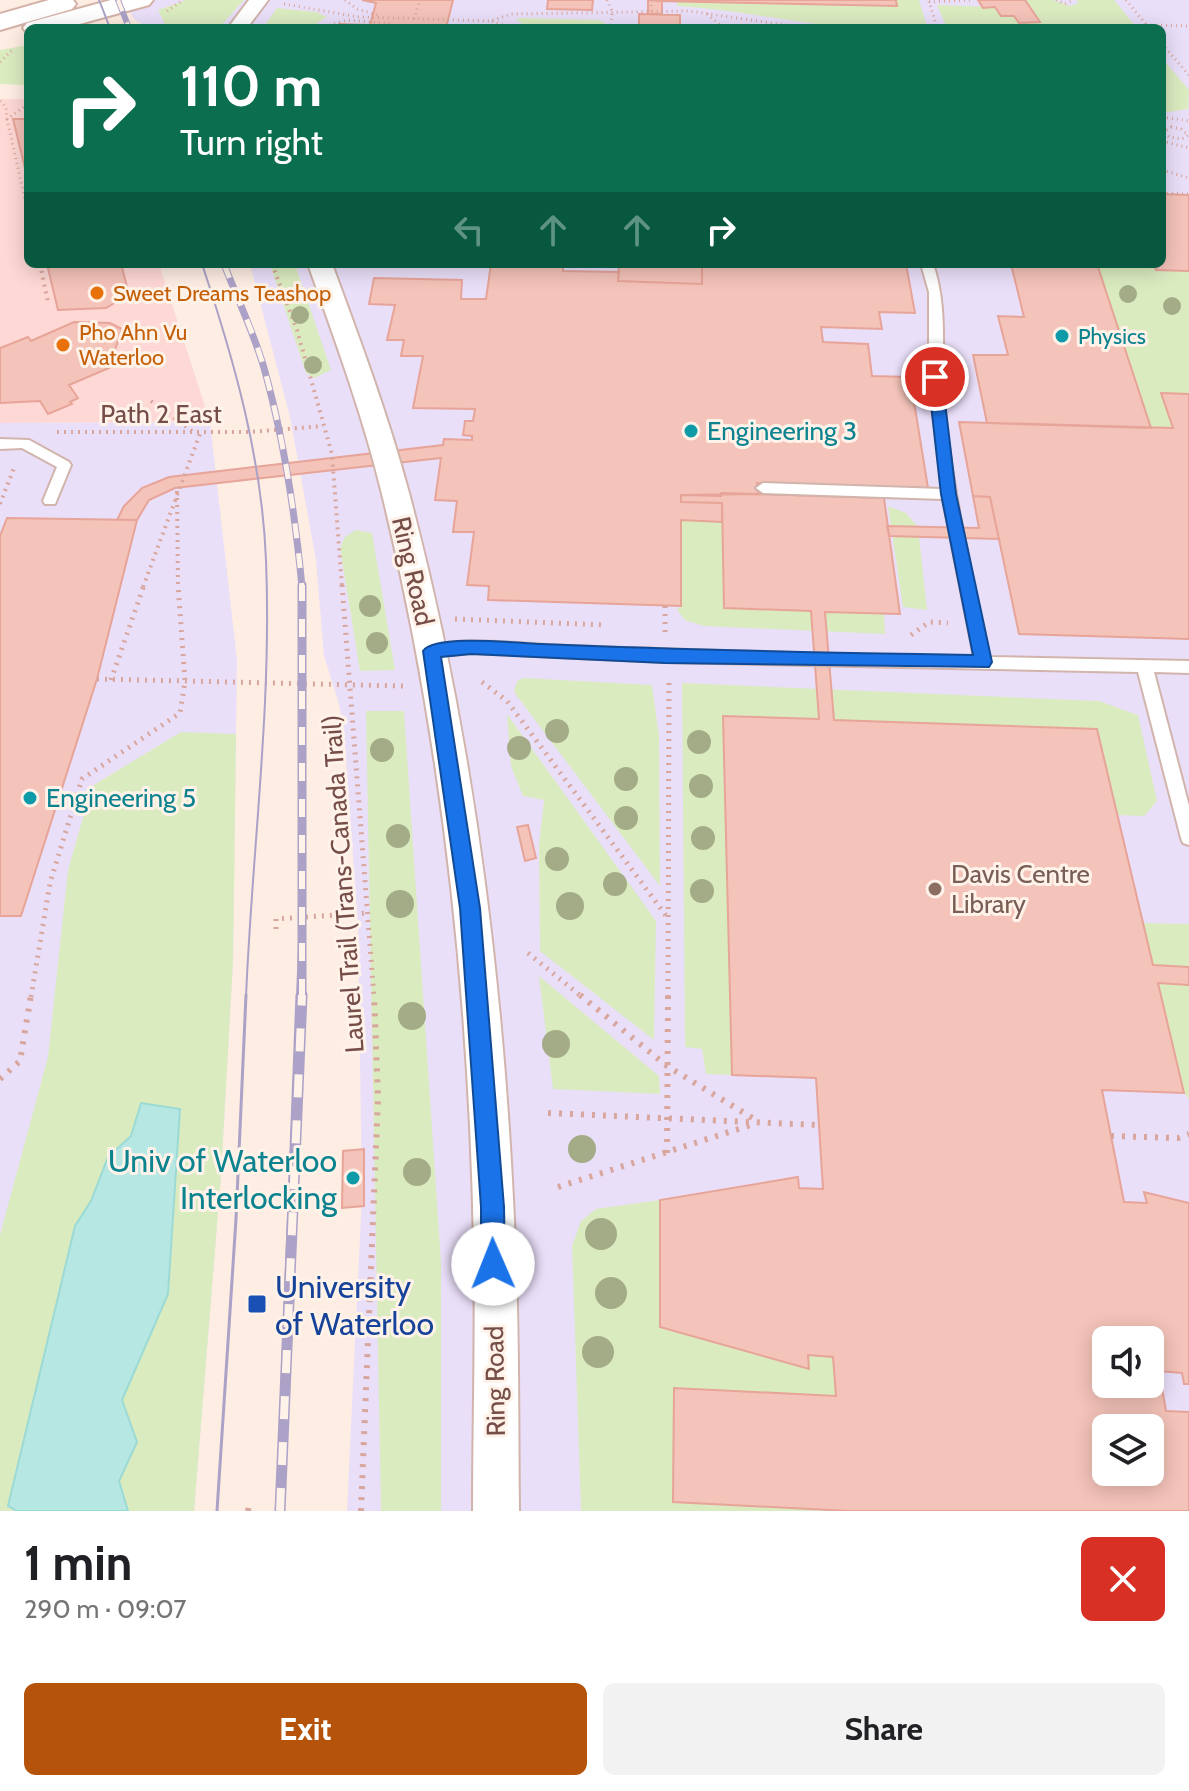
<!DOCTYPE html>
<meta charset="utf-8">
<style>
:root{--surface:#fff;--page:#f2f2f2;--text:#202124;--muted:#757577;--accent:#b45309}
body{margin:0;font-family:Cabin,sans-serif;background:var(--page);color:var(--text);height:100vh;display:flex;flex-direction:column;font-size:30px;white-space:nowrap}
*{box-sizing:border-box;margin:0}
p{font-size:26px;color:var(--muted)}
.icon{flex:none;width:44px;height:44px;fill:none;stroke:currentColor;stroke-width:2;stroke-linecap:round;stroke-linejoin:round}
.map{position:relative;height:1511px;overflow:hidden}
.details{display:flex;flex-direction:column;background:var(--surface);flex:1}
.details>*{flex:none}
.top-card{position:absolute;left:24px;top:24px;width:1142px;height:244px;border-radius:12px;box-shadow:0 4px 20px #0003;background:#0b6e4f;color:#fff;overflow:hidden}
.fabs{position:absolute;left:1092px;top:1326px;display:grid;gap:16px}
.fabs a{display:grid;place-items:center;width:72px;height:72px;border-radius:12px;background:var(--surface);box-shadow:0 4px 20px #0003;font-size:40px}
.pin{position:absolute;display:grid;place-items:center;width:68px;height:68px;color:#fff;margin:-34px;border:4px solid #fff;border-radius:50%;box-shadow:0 2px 8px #0007}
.me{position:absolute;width:88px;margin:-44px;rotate:359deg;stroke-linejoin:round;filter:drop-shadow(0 0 6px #0008)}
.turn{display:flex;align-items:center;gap:28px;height:168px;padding:0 24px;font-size:36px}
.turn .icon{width:104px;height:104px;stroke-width:2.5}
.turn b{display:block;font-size:56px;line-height:68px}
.lanes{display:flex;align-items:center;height:76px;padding:0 24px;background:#0003;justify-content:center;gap:40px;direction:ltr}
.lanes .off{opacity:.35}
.round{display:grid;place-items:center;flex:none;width:84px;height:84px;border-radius:12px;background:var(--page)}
.overview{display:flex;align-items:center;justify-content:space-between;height:136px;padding:0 24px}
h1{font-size:48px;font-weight:800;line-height:60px}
.primary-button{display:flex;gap:16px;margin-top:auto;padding:16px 24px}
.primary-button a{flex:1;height:92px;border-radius:12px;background:var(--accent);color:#fff;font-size:32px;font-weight:800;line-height:92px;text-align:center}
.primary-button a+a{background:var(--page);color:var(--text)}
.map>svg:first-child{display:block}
.commercial{fill:#fed8d5}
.education{fill:#eadff9;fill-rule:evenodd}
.green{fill:#dbebc0}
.water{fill:#b6e7e3;stroke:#9cdad5;stroke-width:2}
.building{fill:#f4c3b9;stroke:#e7a498;stroke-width:2;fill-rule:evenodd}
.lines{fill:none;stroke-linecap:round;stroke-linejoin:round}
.service-casing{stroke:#d1b4ab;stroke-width:4}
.minor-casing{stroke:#d1b4ab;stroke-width:4}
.secondary-casing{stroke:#d4b2a8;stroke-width:4}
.path-far3{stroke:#d8a69c;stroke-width:3;stroke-dasharray:1 4;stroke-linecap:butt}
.path-far2{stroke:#d8a69c;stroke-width:4;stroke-dasharray:2 5;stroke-linecap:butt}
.path-far1{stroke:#d8a69c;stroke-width:5;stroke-dasharray:2 6;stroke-linecap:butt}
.path{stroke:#d8a69c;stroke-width:6;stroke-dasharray:3 8;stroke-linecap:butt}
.service{fill:#fff;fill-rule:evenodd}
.minor{fill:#fff;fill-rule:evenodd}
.secondary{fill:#fff;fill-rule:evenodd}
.tram-far1{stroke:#aca1c7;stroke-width:2}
.tram{stroke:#aca1c7;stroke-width:3}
.rail-far3-casing{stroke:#aca1c7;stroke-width:6}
.rail-far2-casing{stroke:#aca1c7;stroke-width:7}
.rail-far1-casing{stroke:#aca1c7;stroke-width:9}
.rail-casing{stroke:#aca1c7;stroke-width:11}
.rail-far3{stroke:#fff2e9;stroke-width:4;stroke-dasharray:12;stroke-linecap:butt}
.rail-far2{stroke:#fff2e9;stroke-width:5;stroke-dasharray:15;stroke-linecap:butt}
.rail-far1{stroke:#fff2e9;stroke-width:6;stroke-dasharray:18;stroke-linecap:butt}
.rail{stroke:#fff2e9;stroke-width:8;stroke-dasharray:23;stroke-linecap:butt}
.tree{fill:#a4ac87}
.route{fill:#1a73e8;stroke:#114b97;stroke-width:2}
.food-dot{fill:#e8710a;stroke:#fff2e9;stroke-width:3}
.culture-dot{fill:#0f9aa8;stroke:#fff2e9;stroke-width:3}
.education-dot{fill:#8d6e63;stroke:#fff2e9;stroke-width:3}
.transit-dot{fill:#1a4fb4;stroke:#fff2e9;stroke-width:3}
.labels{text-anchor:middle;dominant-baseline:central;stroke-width:6;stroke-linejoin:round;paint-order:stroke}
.far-food-label{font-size:22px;fill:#c56008;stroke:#fff2e9;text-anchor:start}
.far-culture-label{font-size:22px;fill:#0d838f;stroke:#fff2e9;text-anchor:start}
.street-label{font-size:26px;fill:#764d47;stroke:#fff2e9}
.culture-label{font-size:26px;fill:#0d838f;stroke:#fff2e9;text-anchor:start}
.education-label{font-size:26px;fill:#785e54;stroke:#fff2e9;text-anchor:start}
.near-culture-label{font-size:32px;fill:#0d838f;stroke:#fff2e9;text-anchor:end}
.near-transit-label{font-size:32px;fill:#164399;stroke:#fff2e9;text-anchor:start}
</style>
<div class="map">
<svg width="1189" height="1511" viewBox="0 0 1189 1511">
<rect width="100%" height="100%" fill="#fdede2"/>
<path class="commercial" d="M0,99H28V264H159L210,422L0,423Z"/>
<path class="education" d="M125,0H1189V1511H347L362,1196L358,927L345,746L339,704L324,656L316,560L290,417L250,264H1162V28H148L133,18ZM1106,1340H1150V1384H1106ZM1106,1428H1150V1472H1106Z
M210,422L237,660L233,961L221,1175L194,1511H0V423Z"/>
<path class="green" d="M186,0H244L219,28H167L158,10Z
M919,0L927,27C842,36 761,11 677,6V1Z
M1025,0H1053L1070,6L1078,3L1077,0H1114L1137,28H947L937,5L995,7L1001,16H1014Z
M277,8L316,12L327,17L309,28H263Z
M520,18L599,20L606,24V28H528L516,19Z
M28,45V85L0,84V50Z
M1162,58L1189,90L1188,109L1162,113Z
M270,264H295L331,370L314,378L306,373Z
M1097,264H1153L1156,270L1189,271V394H1161L1173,428H1151Z
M888,506L906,513L918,527L927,610L903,607Z
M681,520L722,522L724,608L884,613L885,634L704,626L685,620L677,610L681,606Z
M356,530L372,533L395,670L360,671L340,548L345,537Z
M524,678L652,685L659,736L660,886L517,696L514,690L518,680Z
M682,683L1099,701L1138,715L1157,801L1144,816L1117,815L1096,729L723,716L732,1075L706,1074L702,1049L685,1047Z
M366,711H404L441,1262V1511H381Z
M507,714L656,921L654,1040L540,951L539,845L544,800L523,796L511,766Z
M181,732L236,734L233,961L221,1175L194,1511H128L119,1481L137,1442L122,1400L168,1294L180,1110L142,1103L131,1136L108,1157L91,1201L75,1226L8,1506L17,1511H0V1235L48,1057L68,870L92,786Z
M1143,923L1189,924V1099L1184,1093Z
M539,976L659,1076L660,1094L553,1089Z
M660,1200V1327L808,1369V1355L833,1357L836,1396L833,1511H581L572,1246L581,1221L596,1209Z"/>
<path class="water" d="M141,1103L180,1109L168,1294L122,1400L137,1442L119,1481L128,1511H17L8,1506L75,1226L91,1201L108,1157L131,1136Z"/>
<path class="building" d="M362,0H453L446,28H338L339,24L370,25L376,3Z
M548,0H593L592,10L547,9Z
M648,0L662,1V14H648Z
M896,0L897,6L656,1V0Z
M978,0H1025L1040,22L1019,23L1014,16H1001L995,7L983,8Z
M639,14L680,15V28H639Z
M13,119H28V181L25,168Z
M1162,194L1189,195V271L1156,270L1153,264H1162Z
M47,264H121L129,294L106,308L58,310Z
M491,264H563V271L619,272L618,281L702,284V264H906L915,313L879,312L882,329L821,327L823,342L868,344L872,376L910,377L928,488L757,483L758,494L681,495V502L722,503V522L681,520V606L488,600L489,586L467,585L474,532H453L457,501L435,500L441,458L175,488L149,500L137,520H117L124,506L142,488L169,477L443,445L444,439L472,440V436L463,435L465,421H473L475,409L413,408L423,356H401L404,340H387L395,305L369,304L374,278L462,280L461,299H486Z
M619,264H702V284L618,281Z
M1011,264H1097L1151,428L987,423L973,355H1008L998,316L1024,317Z
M74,322L110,323L122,329L109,368L69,385L78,398L70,402L72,404L48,414L40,401L0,403V348L28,337L31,341Z
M1161,393L1189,394V639L1019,634L990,497L973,496L959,422L1173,428Z
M721,493L884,498L900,614L825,612L834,720L1097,729L1153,965L1189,967V985L1158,983L1184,1093L1102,1090L1124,1202L1147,1203L1144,1192L1189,1203V1384H1184L1182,1373L1159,1371L1166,1411L1189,1412V1511H849L673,1502L674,1388L836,1396L833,1357L808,1355L809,1369L660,1327V1200L798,1177L799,1188L823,1189L816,1078L732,1075L723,716L819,719L811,611L724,608L722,503L681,502V495L721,496ZM1106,1340H1150V1384H1106ZM1106,1428H1150V1472H1106Z
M973,496L990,497L999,539L889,536L887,526L979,528Z
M7,518L137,520L97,679L21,916H0V536Z
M528,825L536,858L525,861L517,827Z
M364,1149V1206L342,1208L343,1151Z"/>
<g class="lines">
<defs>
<path id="service" d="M921,264H933C950,312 939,366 945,416C954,497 972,577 989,657L1189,661V673L1154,672L1189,806V845L1183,843L1181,838L1138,672L665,662L471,653L431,657L423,651C436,635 526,644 548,645C690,651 832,654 974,657L943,499L763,493L756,488L763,483L942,489L929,379V292Z
M0,439L29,440L69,462L71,465L55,504H45L43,501L57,467L22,448L0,449Z"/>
<path id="minor" d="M249,0H268L247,28H228Z
M308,264H332C360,340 388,415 409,493C474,737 505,992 515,1243C519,1332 518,1422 519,1511H473C473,1422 476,1333 474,1244C469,993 442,738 382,494C363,416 335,340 308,264Z"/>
<path id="secondary" d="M49,0H73L76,4L72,9L0,30V14Z
M111,0H153L149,5L65,28H28V34L23,28L27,23Z"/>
</defs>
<use href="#service" class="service-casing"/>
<use href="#minor" class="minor-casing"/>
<use href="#secondary" class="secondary-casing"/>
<path class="path-far3" d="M345,0L357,9L377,15
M607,0L612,11L611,28
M651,0V11
M1056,0L1065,4L1074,0
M1126,0L1148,27
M929,1L937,28
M929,2L970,0
M284,4L359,17L491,21L511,14L689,11L806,28
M167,11L183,0
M707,14L724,28
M414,19L420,0
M492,21L510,28
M1146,25L1189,26
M320,28L348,20L392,24
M1162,44L1189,75
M0,62L14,48
M0,101L6,107L7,119L28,104
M1162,117L1189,121
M7,119L28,213
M1171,127L1181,129L1188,135L1182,139L1169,137L1164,132Z
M1162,141L1189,148
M1162,170L1189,178
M1162,193L1189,194"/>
<path class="path-far2" d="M40,264L48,302
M272,264L297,330L332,454L342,587
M151,401L192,431
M57,432H250L323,426
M177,491L178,587
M0,504L14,468
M143,587L201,431"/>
<path class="path-far1" d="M342,585L374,997
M665,606V633
M455,619L605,625
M911,635L929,622L948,623
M97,679L404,686
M111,680L144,585
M482,682L507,701L667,917
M276,929V919L366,913
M528,953L582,997
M31,997L50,883L82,779L180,713L185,681L178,585
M668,997L669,682"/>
<path class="path" d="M580,995L667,1066L759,1122
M0,1079L20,1061L31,995
M548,1113L818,1125
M1111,1136L1178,1138L1189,1134
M667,1153L668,995
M558,1187L754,1124
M248,1511L249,1504
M361,1511L378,1097L374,995"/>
<use href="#service" class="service"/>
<use href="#minor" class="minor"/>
<use href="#secondary" class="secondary"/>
<path class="tram-far1" d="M99,0L110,28
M202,264C234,360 262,458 266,560C272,706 252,851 246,997
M297,997L302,867"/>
<path class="tram" d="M217,1511L236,1219L246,995
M277,1511L297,995"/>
<defs>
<path id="rail-far3" d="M118,0L129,28"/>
<path id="rail-far2" d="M224,264C237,298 254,333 264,368C284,439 295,513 302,587"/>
<path id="rail-far1" d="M302,997V585"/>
<path id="rail" d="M280,1511L302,995"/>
</defs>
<use href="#rail-far3" class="rail-far3-casing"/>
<use href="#rail-far2" class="rail-far2-casing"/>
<use href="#rail-far1" class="rail-far1-casing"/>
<use href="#rail" class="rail-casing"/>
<use href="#rail-far3" class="rail-far3"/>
<use href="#rail-far2" class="rail-far2"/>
<use href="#rail-far1" class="rail-far1"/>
<use href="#rail" class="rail"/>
</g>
<g class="tree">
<circle cx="1128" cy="294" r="9"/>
<circle cx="1172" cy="306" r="9"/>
<circle cx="300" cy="315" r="9"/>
<circle cx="313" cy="365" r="9"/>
<circle cx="370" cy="606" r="11"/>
<circle cx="377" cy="643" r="11"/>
<circle cx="557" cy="731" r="12"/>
<circle cx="699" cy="742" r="12"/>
<circle cx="519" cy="748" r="12"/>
<circle cx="382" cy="750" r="12"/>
<circle cx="626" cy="779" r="12"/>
<circle cx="701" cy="786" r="12"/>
<circle cx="626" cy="818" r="12"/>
<circle cx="398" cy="836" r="12"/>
<circle cx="703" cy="838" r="12"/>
<circle cx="557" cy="859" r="12"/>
<circle cx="615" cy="884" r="12"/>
<circle cx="702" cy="891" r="12"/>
<circle cx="400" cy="904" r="14"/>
<circle cx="570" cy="906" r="14"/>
<circle cx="412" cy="1016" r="14"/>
<circle cx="556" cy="1044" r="14"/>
<circle cx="582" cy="1149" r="14"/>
<circle cx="417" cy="1172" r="14"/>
<circle cx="601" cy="1234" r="16"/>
<circle cx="611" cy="1293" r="16"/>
<circle cx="598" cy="1352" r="16"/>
</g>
<path class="route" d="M935,373L942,377L956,494L992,662L989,667L665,663L471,654L441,657L480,908L504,1207L505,1264L501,1272L493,1275L485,1272L481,1264V1207L460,908L423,651C434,634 519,643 541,644C685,650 829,653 973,655L941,494L928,377Z"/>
<g class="food-dot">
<circle cx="97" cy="293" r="8"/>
<circle cx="63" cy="345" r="8"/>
</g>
<g class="culture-dot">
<circle cx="1062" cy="336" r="8"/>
<circle cx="691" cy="431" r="8"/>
<circle cx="30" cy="798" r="8"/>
<circle cx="353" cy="1178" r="8"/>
</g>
<circle class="education-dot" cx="935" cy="889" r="8"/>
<rect class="transit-dot" x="247" y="1294" width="20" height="20" rx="4"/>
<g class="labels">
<g class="far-food-label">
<text x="113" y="293">Sweet Dreams Teashop</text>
<text x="79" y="332">Pho Ahn Vu<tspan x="79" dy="25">Waterloo</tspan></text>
</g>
<g class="far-culture-label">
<text x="1078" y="336">Physics</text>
</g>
<g class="street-label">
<text x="161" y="414">Path 2 East</text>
<text transform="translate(413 571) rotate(77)">Ring Road</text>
<text transform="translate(343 884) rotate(-94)">Laurel Trail (Trans-Canada Trail)</text>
<text transform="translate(495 1381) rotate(-91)">Ring Road</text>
</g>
<g class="culture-label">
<text x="707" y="431">Engineering 3</text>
<text x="46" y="798">Engineering 5</text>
</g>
<g class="education-label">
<text x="951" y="874">Davis Centre<tspan x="951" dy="30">Library</tspan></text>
</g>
<g class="near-culture-label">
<text x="337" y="1160">Univ of Waterloo<tspan x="337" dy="37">Interlocking</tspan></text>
</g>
<g class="near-transit-label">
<text x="275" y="1286">University<tspan x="275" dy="37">of Waterloo</tspan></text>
</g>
</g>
</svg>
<div class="fabs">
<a><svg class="icon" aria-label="sound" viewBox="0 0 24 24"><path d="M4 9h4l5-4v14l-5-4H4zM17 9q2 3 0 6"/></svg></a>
<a><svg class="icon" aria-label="layers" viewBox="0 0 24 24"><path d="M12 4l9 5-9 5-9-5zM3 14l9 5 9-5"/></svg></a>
</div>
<div class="pin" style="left:935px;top:377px;background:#d93025"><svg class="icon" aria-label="arrive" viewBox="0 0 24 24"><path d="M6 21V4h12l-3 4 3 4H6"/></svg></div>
<svg class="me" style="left:493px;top:1264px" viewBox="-20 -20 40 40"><circle r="19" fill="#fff"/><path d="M0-13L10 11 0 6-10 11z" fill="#1a73e8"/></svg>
<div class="top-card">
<div class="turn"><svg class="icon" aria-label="right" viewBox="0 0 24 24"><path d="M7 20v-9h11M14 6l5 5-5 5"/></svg><div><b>110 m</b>Turn right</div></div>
<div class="lanes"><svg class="icon off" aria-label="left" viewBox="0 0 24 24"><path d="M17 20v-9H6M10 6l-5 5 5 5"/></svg><svg class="icon off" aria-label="ahead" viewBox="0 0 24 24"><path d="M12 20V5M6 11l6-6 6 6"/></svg><svg class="icon off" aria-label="ahead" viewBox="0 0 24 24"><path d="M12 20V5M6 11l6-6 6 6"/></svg><svg class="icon" aria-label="right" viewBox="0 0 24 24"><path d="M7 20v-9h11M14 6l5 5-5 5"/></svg></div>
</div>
</div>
<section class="details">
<div class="overview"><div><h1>1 min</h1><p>290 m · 09:07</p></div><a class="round" style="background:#d93025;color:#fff"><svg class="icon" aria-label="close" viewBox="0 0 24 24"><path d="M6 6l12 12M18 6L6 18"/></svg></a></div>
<div class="primary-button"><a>Exit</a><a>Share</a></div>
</section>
